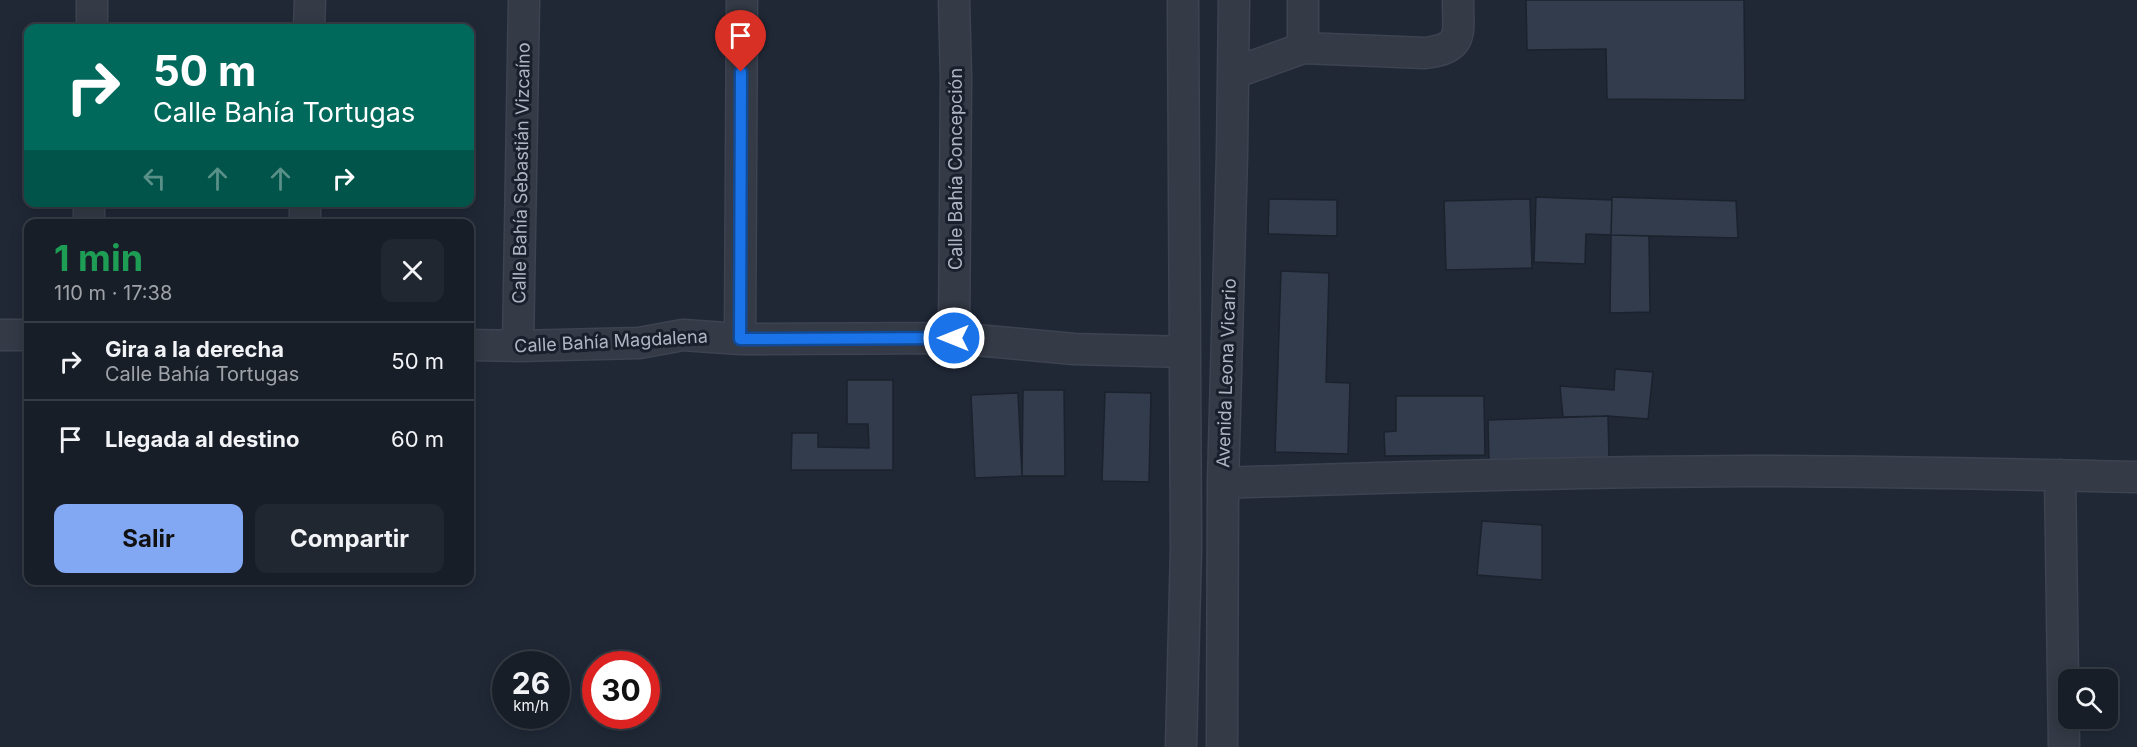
<!DOCTYPE html>
<html lang="es">
<meta charset="utf-8">
<style>
:root{--surface:#181e28;--page:#212730;--text:#f1f3f6;--muted:#9fa2a8;--line:#363c45;--accent:#83a8f3}
body{margin:0;font-family:Inter,sans-serif;background:var(--page);color:var(--text);height:100vh;display:flex;flex-direction:column;font-size:22px;white-space:nowrap}
*{box-sizing:border-box;margin:0}
p{font-size:20px;color:var(--muted)}
.icon{flex:none;width:33px;height:33px;fill:none;stroke:currentColor;stroke-width:2;stroke-linecap:round;stroke-linejoin:round}
.map{position:relative;flex:1;overflow:hidden}
.side{position:absolute;left:24px;top:219px;width:450px;height:366px;display:flex;flex-direction:column;background:var(--surface);border-radius:12px;box-shadow:0 3px 15px #0003,0 0 0 2px var(--line)}
.side>*{flex:none}
.guide{position:absolute;left:24px;top:24px;width:450px;height:183px;border-radius:12px;box-shadow:0 3px 15px #0003,0 0 0 2px var(--line);background:#00695c;color:#fff;overflow:hidden}
.controls{position:absolute;left:2058px;top:669px;display:grid;gap:12px}
.controls a{display:grid;place-items:center;width:60px;height:60px;border-radius:12px;background:var(--surface);box-shadow:0 3px 15px #0003,0 0 0 2px var(--line);font-size:30px}
.speed{position:absolute;left:492px;top:651px;display:flex;gap:12px;font-size:30px;font-weight:700;text-align:center}
.speed>*{display:grid;place-content:center;width:78px;height:78px;border-radius:50%;background:var(--surface);box-shadow:0 3px 15px #0003,0 0 0 2px var(--line);line-height:1}
.speed small{font-size:15px;font-weight:400}
.speed .limit{border:9px solid #d22;background:#fff;color:#111}
.pin{position:absolute;display:grid;place-items:center;width:51px;height:51px;color:#fff;margin:-62px -26px;border-radius:50% 50% 50% 0;rotate:-45deg;box-shadow:0 0 6px #0007}
.pin .icon{rotate:45deg}
.me{position:absolute;width:66px;margin:-33px;rotate:270deg;stroke-linejoin:round;filter:drop-shadow(0 0 4px #0008)}
.turn{display:flex;align-items:center;gap:21px;height:126px;padding:0 30px;font-size:27px}
.turn .icon{width:78px;height:78px;stroke-width:2.5}
.turn b{display:block;font-size:42px;line-height:51px}
.lanes{display:flex;align-items:center;height:57px;padding:0 30px;background:#0003;justify-content:center;gap:30px;direction:ltr}
.lanes .off{opacity:.35}
.round{display:grid;place-items:center;flex:none;width:63px;height:63px;border-radius:12px;background:var(--page)}
.summary{display:flex;align-items:center;justify-content:space-between;height:102px;padding:0 30px}
h1{font-size:36px;font-weight:700;line-height:45px;color:#1e9e55}
.primary-button{display:flex;gap:12px;margin-top:auto;padding:12px 30px}
.primary-button a{flex:1;height:69px;border-radius:12px;background:var(--accent);color:#111;font-size:24px;font-weight:700;line-height:69px;text-align:center}
.primary-button a+a{background:var(--page);color:var(--text)}
ul{padding:0;list-style:none}
li{display:flex;align-items:center;gap:18px;height:78px;padding:0 30px;border-top:2px solid var(--line)}
li div{flex:1}
li b{display:block;font-size:22px}
li em{font-style:normal}
.map>svg:first-child{display:block}
.building{fill:#323c4d;stroke:#1b222d;stroke-width:1.5}
.lines{fill:none;stroke-linecap:round;stroke-linejoin:round}
.minor-casing{stroke:#3d4350;stroke-width:33}
.minor{stroke:#343a46;stroke-width:30}
.route-casing{stroke:#114b97;stroke-width:15}
.route{stroke:#1a73e8;stroke-width:10}
.labels{text-anchor:middle;dominant-baseline:central;stroke-width:6;stroke-linejoin:round;paint-order:stroke}
.street-label{font-size:18px;fill:#aeb5c3;stroke:#19202b}
</style>
<div class="map">
<svg width="2137" height="747" viewBox="0 0 2137 747">
<rect width="100%" height="100%" fill="#202836"/>
<path class="building" d="M1526,0H1744L1745,100L1607,99L1606,49L1527,50Z
M1536,197L1612,200L1611,235L1586,234L1585,264L1534,262Z
M1612,197L1736,201L1738,238L1611,235Z
M1269,199L1337,200V236L1268,234Z
M1530,199L1532,268L1446,270L1444,201Z
M1611,235L1649,236L1650,312L1610,313Z
M1281,271L1329,273L1326,382L1350,383L1348,454L1275,452Z
M1615,369L1653,372L1648,419L1608,416L1563,417L1560,386L1614,390Z
M847,380H893V470H791L792,433H818V447L869,448L868,424H847Z
M1023,390H1064L1065,476H1022Z
M1105,392L1151,393L1149,482L1102,481Z
M1018,393L1022,476L975,478L971,395Z
M1396,396H1484L1485,455L1385,456L1384,432L1396,431Z
M1608,416L1609,458L1489,462L1488,420Z
M1482,521L1542,525V580L1477,575Z"/>
<g class="lines">
<defs>
<path id="minor" d="M92,28V0
M309,28L310,0
M1303,48L1425,53C1465,48 1458,33 1458,0
M1234,73L1303,48V0
M89,224V202
M305,224V202
M0,335H28
M954,338L956,79L954,0
M740,339L742,0
M470,345L518,346L639,343L683,335L740,339L954,338L1074,349L1185,352
M518,346L524,0
M2060,475L2064,747
M1223,483C1398,477 1572,472 1747,471C1877,471 2007,474 2137,477
M1181,747L1186,548L1183,0
M1222,747L1223,483L1232,154L1234,0"/>
</defs>
<use href="#minor" class="minor-casing"/>
<use href="#minor" class="minor"/>
</g>
<g class="lines">
<defs>
<path id="route" d="M741,72L740,339L954,338"/>
</defs>
<use href="#route" class="route-casing"/>
<use href="#route" class="route"/>
</g>
<g class="labels">
<g class="street-label">
<text transform="translate(955 169) rotate(-90)">Calle Bahía Concepción</text>
<text transform="translate(521 173) rotate(-89)">Calle Bahía Sebastián Vizcaíno</text>
<text transform="translate(611 341) rotate(-3)">Calle Bahía Magdalena</text>
<text transform="translate(1226 373) rotate(-88)">Avenida Leona Vicario</text>
</g>
</g>
</svg>
<div class="controls">
<a><svg class="icon" aria-label="search" viewBox="0 0 24 24"><circle cx="10" cy="10" r="6"/><path d="M15 15l6 6"/></svg></a>
</div>
<div class="speed"><div>26<small>km/h</small></div><div class="limit">30</div></div>
<div class="pin" style="left:741px;top:72px;background:#d93025"><svg class="icon" aria-label="arrive" viewBox="0 0 24 24"><path d="M6 21V4h12l-3 4 3 4H6"/></svg></div>
<svg class="me" style="left:954px;top:338px" viewBox="-20 -20 40 40"><circle r="17" fill="#1a73e8" stroke="#fff" stroke-width="3"/><path d="M0-11L8 9 0 5-8 9z" fill="#fff"/></svg>
<div class="guide">
<div class="turn"><svg class="icon" aria-label="right" viewBox="0 0 24 24"><path d="M7 20v-9h11M14 6l5 5-5 5"/></svg><div><b>50 m</b>Calle Bahía Tortugas</div></div>
<div class="lanes"><svg class="icon off" aria-label="left" viewBox="0 0 24 24"><path d="M17 20v-9H6M10 6l-5 5 5 5"/></svg><svg class="icon off" aria-label="ahead" viewBox="0 0 24 24"><path d="M12 20V5M6 11l6-6 6 6"/></svg><svg class="icon off" aria-label="ahead" viewBox="0 0 24 24"><path d="M12 20V5M6 11l6-6 6 6"/></svg><svg class="icon" aria-label="right" viewBox="0 0 24 24"><path d="M7 20v-9h11M14 6l5 5-5 5"/></svg></div>
</div>
<section class="side">
<div class="summary"><div><h1>1 min</h1><p>110 m · 17:38</p></div><a class="round"><svg class="icon" aria-label="close" viewBox="0 0 24 24"><path d="M6 6l12 12M18 6L6 18"/></svg></a></div>
<ul>
<li><svg class="icon" aria-label="right" viewBox="0 0 24 24"><path d="M7 20v-9h11M14 6l5 5-5 5"/></svg><div><b>Gira a la derecha</b><p>Calle Bahía Tortugas</p></div><em>50 m</em></li>
<li><svg class="icon" aria-label="arrive" viewBox="0 0 24 24"><path d="M6 21V4h12l-3 4 3 4H6"/></svg><div><b>Llegada al destino</b></div><em>60 m</em></li>
</ul>
<div class="primary-button"><a>Salir</a><a>Compartir</a></div>
</section>
</div>
